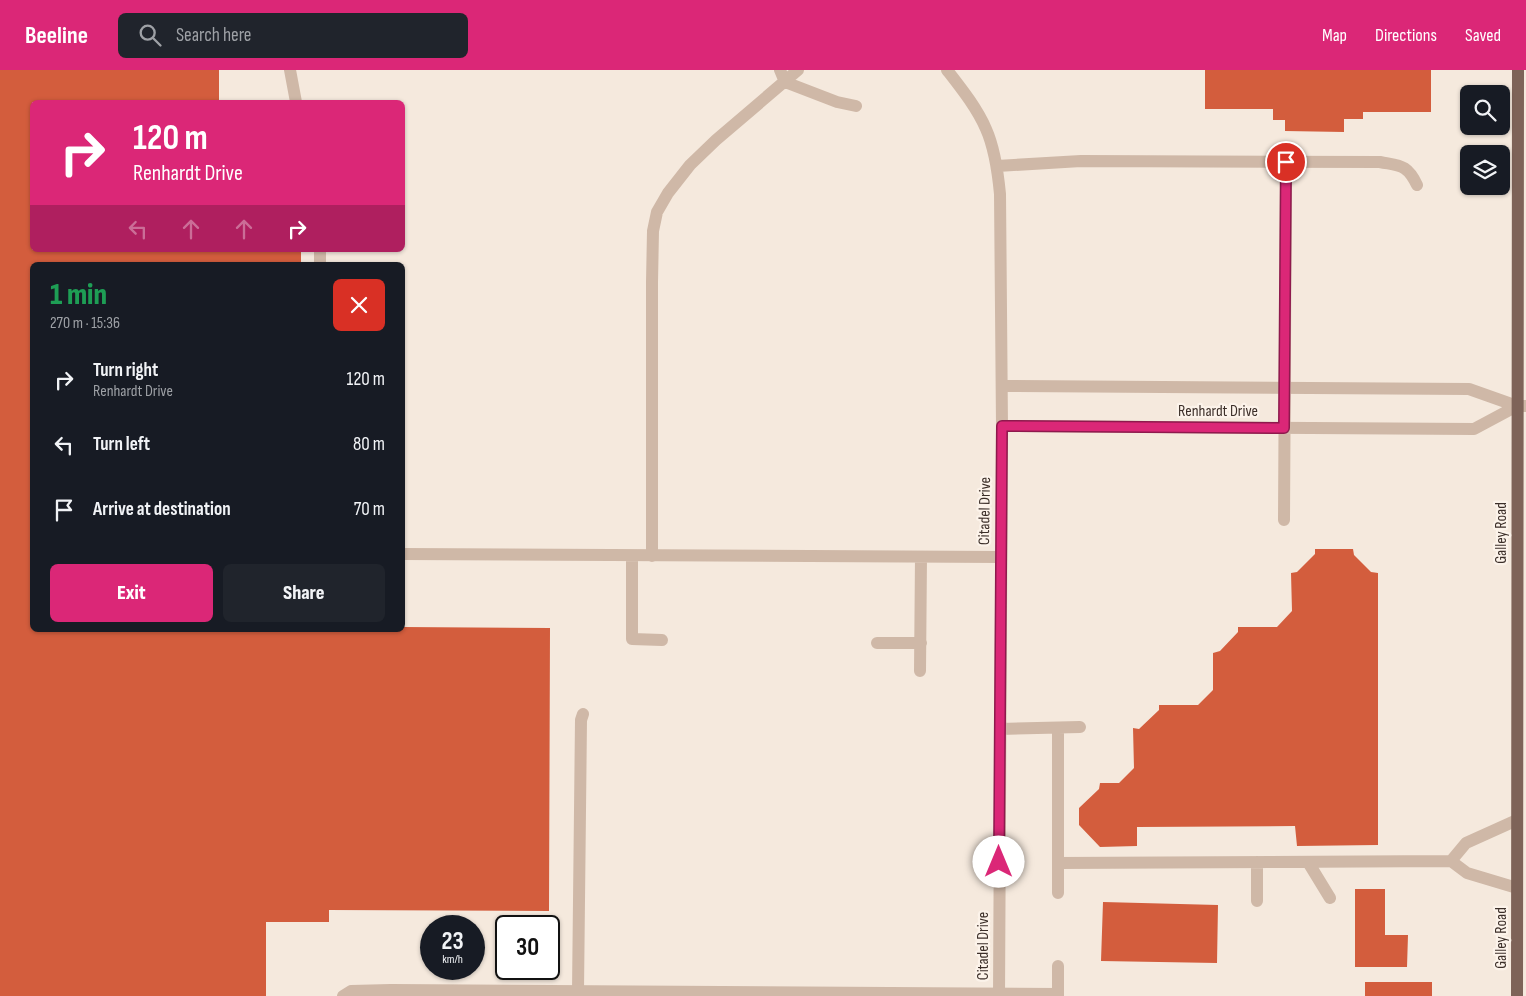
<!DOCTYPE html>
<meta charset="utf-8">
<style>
:root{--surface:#171b24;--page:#20242c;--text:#f1f3f6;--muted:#9ea1a6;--accent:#db2777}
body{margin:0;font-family:"Sofia Sans Condensed",sans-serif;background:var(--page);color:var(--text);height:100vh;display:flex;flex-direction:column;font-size:19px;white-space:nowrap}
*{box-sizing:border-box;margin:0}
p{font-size:16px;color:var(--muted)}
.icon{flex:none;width:28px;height:28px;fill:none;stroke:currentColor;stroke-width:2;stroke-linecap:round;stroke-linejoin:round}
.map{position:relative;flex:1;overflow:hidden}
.drawer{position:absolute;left:30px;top:192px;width:375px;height:370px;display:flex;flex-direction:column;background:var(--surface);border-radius:8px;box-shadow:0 1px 4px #0004}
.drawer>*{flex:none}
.top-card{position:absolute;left:30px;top:30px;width:375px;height:152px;border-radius:8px;box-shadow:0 1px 4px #0004;background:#db2777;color:#fff;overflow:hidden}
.fabs{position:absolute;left:1460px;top:15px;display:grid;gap:10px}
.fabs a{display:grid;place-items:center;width:50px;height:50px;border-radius:8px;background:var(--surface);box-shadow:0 1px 4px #0004;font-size:25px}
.speed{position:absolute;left:420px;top:845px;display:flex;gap:10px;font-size:25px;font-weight:700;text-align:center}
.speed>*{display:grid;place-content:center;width:65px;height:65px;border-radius:50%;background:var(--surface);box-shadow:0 1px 4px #0004;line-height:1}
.speed small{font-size:12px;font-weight:400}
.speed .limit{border:2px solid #111;border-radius:8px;background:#fff;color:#111}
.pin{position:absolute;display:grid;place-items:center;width:42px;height:42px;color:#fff;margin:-21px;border:2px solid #fff;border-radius:50%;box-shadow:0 1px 5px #0007}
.me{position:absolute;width:55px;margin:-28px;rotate:0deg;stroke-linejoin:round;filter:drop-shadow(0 0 4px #0008)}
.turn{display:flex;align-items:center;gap:18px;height:105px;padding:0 20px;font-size:22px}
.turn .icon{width:65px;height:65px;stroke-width:2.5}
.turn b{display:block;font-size:35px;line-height:42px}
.lanes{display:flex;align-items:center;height:48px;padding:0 20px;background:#0003;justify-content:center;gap:25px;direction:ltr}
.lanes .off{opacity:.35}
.round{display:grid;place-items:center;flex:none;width:52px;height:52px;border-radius:8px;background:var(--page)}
.summary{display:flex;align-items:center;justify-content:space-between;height:85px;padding:0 20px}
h1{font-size:30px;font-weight:800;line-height:38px;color:#1e9e55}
.cta{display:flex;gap:10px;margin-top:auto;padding:10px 20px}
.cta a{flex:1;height:58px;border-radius:8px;background:var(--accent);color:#fff;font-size:20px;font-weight:800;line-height:58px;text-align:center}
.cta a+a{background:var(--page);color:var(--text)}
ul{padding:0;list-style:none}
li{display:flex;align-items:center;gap:15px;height:65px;padding:0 20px}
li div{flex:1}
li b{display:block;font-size:19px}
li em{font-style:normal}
header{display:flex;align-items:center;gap:30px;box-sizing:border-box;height:70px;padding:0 25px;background:var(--accent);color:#fff}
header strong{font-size:24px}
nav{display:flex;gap:28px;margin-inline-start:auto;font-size:18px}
.search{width:350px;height:45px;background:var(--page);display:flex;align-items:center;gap:12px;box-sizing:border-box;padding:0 18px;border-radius:8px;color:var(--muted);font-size:19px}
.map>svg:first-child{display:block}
.building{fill:#d35d3d}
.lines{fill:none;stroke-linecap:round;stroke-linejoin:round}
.minor{stroke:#cfb8a7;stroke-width:12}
.major{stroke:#7e6358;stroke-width:12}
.route-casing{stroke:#8e194d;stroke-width:12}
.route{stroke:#db2777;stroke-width:9}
.labels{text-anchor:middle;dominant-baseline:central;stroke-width:4.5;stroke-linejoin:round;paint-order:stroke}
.street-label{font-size:16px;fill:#3b2e28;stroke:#fcf3ea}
</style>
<header>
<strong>Beeline</strong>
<div class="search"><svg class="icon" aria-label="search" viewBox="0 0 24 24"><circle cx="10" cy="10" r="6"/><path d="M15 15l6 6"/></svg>Search here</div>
<nav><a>Map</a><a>Directions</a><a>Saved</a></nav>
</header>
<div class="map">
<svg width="1526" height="926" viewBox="0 0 1526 926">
<rect width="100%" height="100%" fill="#f5e9dd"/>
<path class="building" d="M0,0H219V32H32V180H301V195H32V560H402V557L550,558L549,841L329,840V852H266V926H0Z
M1205,0H1431V42H1363V49H1344V62L1285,61V50H1273V39H1205Z
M1315,479H1353L1354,485L1371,502L1378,503V775L1297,776L1295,756L1137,757V776L1100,777L1079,755V738L1099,719L1100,713H1119L1134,698L1133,658L1139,659L1159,640V635H1198L1213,620V583L1220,581L1238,562V557H1277L1292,541L1291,503L1297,502L1315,484Z
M1355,819H1385V865H1408L1407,897H1355Z
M1103,832L1218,835L1217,893L1101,891Z
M1365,912H1432V926H1365Z"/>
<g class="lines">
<path class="minor" d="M290,0L296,32
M780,0L785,12L837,32L856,36
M947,0C961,18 977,38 986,59C995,79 998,103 1000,124L1002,356L999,926
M997,96L1081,91L1380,92C1400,96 1407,94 1417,115
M320,180V195
M1002,316L1469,319L1517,336H1526
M1002,356L1474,359L1517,336
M1284,450L1286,92
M402,484L1001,487
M632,486V569L662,570
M652,486V212L653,161L657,142L668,123L690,95L716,70L798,0
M877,573H921
M920,601L921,487
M1000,659L1080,657
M1451,791L1466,773L1517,750
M1308,792L1330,828
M1058,793L1451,791L1467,803L1517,818
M1058,823V658
M1257,831V792
M1058,896V926
M578,921L581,650L583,644
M343,926L351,921L391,920L1058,924"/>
<path class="major" d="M1517,926L1518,0"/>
</g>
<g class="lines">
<defs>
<path id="route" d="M999,792L1002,356L1284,358L1286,92"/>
</defs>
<use href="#route" class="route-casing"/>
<use href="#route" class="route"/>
</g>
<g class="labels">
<g class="street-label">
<text x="1218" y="341">Renhardt Drive</text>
<text transform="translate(985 441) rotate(-89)">Citadel Drive</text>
<text transform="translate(1501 463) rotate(-90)">Galley Road</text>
<text transform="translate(1501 868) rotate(-90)">Galley Road</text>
<text transform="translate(983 876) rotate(-90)">Citadel Drive</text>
</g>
</g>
</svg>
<div class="fabs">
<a><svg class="icon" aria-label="search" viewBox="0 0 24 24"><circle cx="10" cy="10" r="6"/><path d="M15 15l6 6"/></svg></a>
<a><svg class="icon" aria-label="layers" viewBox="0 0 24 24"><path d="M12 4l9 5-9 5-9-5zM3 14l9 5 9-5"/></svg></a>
</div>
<div class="speed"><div>23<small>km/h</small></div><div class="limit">30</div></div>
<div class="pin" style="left:1286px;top:92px;background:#d93025"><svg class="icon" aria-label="arrive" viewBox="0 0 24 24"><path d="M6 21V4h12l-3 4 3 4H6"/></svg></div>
<svg class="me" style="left:999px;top:792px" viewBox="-20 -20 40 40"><circle r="19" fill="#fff"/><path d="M0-13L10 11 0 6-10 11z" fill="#db2777"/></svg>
<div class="top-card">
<div class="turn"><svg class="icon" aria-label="right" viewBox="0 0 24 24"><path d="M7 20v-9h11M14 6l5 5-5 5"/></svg><div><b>120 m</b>Renhardt Drive</div></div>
<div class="lanes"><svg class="icon off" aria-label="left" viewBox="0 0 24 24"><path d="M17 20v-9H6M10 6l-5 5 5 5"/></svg><svg class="icon off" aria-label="ahead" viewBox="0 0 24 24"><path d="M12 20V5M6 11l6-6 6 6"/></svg><svg class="icon off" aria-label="ahead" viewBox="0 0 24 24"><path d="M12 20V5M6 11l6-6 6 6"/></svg><svg class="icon" aria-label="right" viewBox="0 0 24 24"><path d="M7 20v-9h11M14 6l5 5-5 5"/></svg></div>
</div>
<section class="drawer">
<div class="summary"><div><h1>1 min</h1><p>270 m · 15:36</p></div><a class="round" style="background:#d93025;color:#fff"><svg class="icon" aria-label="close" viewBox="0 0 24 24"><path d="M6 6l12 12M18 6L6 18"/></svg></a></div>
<ul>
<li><svg class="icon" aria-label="right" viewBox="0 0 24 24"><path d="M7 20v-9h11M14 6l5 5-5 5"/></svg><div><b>Turn right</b><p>Renhardt Drive</p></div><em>120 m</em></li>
<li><svg class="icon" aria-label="left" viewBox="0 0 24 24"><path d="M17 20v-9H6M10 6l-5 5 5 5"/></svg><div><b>Turn left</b></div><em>80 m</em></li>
<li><svg class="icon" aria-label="arrive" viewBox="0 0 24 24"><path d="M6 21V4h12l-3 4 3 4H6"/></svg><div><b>Arrive at destination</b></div><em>70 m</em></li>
</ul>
<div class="cta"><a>Exit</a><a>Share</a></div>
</section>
</div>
